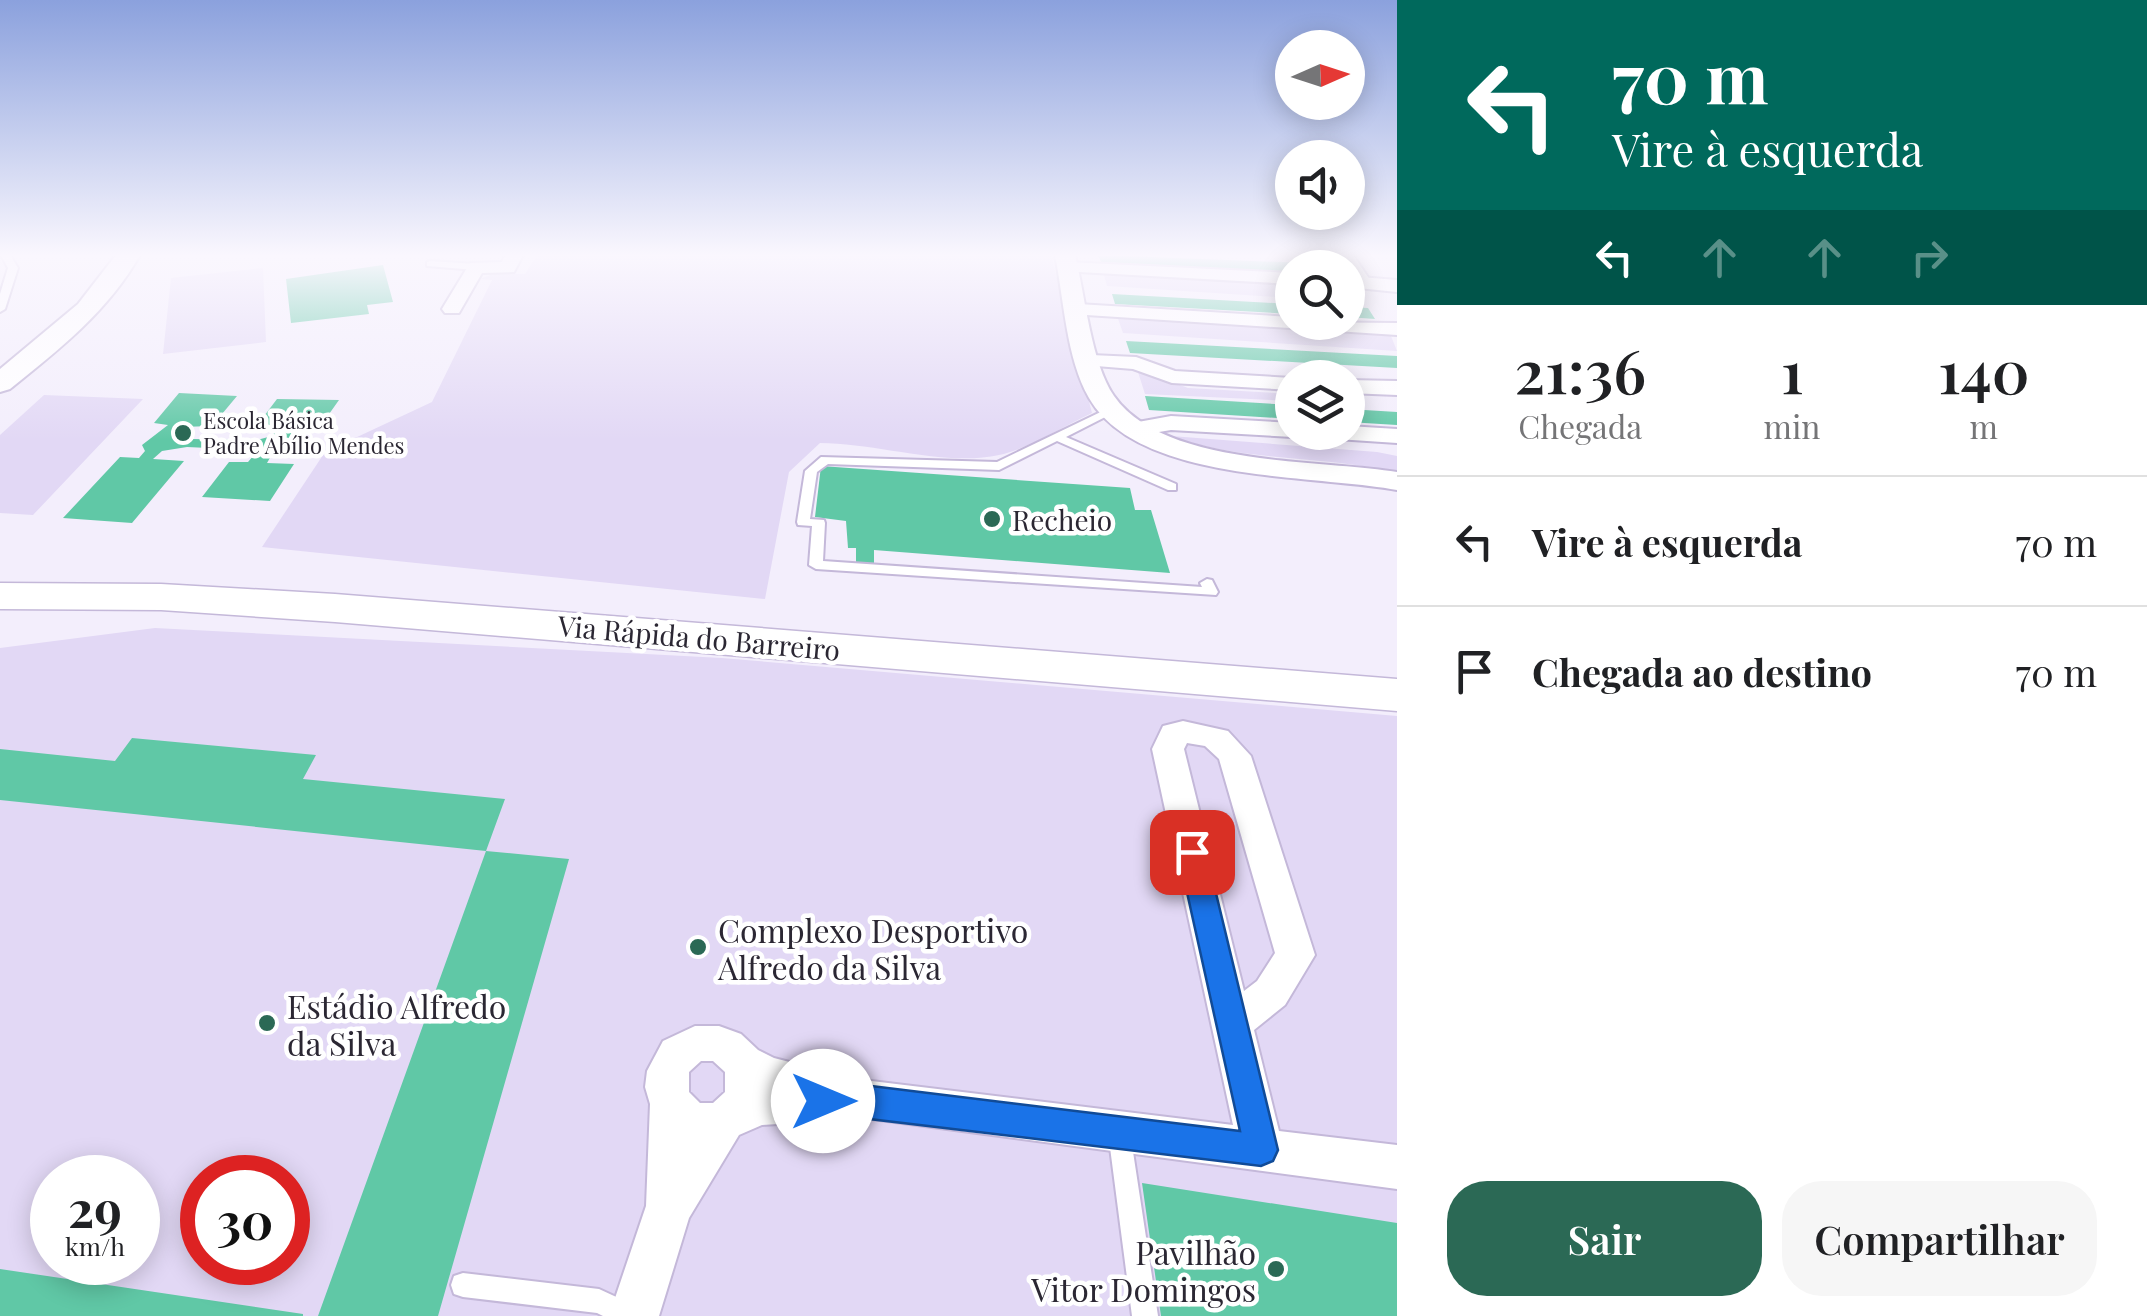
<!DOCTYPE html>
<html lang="pt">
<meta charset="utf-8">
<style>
:root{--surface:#fff;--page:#f6f6f6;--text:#202124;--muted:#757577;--line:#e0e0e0;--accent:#2b6955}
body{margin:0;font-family:"Playfair Display",serif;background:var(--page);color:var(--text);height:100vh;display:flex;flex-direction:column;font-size:38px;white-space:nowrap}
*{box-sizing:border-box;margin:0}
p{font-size:32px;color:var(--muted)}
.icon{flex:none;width:55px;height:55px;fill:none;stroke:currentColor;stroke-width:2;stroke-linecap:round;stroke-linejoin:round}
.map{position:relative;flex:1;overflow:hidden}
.side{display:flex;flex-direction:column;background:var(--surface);width:750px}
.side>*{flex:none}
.top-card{background:#00695c;color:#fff;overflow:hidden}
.needle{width:65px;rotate:87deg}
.fabs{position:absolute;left:1275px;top:30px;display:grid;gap:20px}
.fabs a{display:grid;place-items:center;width:90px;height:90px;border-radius:50%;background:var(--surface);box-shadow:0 5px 25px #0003;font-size:50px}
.speed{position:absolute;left:30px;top:1155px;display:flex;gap:20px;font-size:50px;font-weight:700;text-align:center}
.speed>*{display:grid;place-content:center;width:130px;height:130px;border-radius:50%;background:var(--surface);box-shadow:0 5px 25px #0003;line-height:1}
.speed small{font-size:25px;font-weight:400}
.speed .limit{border:15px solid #d22;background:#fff;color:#111}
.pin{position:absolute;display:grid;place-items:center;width:85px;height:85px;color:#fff;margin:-42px;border-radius:20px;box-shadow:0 5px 15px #0006}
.me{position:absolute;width:110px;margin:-55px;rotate:90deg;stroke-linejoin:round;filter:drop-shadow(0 0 8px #0008)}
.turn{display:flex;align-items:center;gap:35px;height:210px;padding:0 50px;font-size:45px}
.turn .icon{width:130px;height:130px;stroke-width:2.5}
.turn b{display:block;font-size:70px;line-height:85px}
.lanes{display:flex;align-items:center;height:95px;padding:0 50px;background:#0003;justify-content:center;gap:50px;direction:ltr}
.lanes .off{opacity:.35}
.eta{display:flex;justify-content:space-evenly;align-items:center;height:170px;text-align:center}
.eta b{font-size:60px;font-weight:600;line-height:70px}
.button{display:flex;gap:20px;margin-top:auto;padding:20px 50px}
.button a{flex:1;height:115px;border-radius:40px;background:var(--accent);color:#fff;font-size:40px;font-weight:600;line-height:115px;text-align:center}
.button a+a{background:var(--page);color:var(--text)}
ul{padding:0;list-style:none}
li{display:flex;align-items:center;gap:30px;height:130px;padding:0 50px;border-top:2px solid var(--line)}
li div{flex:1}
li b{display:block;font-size:38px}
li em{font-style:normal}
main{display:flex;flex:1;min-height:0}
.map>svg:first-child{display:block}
.green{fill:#e2d8f5;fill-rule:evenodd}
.building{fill:#60c8a6}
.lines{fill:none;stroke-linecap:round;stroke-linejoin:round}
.service-casing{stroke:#c4b8d9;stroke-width:4}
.minor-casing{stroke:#c4b8d9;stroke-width:4}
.tertiary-casing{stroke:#c4b8d9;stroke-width:4}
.secondary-casing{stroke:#c4b8d9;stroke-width:4}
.trunk-casing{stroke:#c4b8d9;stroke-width:3}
.service{fill:#fff;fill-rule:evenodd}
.minor{fill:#fff;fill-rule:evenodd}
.tertiary{fill:#fff;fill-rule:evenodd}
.secondary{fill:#fff;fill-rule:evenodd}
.trunk{fill:#fff;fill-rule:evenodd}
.route{fill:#1a73e8;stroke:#114b97;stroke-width:2.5}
.poi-dot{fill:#2b6955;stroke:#fff;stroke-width:4}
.labels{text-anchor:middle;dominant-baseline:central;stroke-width:9;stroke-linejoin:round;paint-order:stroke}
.far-poi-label{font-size:22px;fill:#2b2733;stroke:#fff;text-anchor:start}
.poi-label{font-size:28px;fill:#2b2733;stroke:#fff;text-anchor:start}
.street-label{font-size:28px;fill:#2b2733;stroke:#fff}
.near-poi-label{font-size:32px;fill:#2b2733;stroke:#fff;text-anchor:start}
</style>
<main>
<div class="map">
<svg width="1397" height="1316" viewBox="0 0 1397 1316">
<rect width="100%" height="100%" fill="#f3eefc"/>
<path class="green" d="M537,255H1051L1092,413C1062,427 1030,448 999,455C946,467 876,443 820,443L789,472L765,599L262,547L325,452L432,402L492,280L480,279L493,274H525Z
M263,268L266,342L163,354L171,278Z
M1103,271L1292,282V298L1107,286Z
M1117,316L1389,331L1397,351L1123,333Z
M1137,369L1188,388L1292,394V401L1145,394Z
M44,395L143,399L33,515L0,513V435Z
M1171,436L1377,452L1397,456V473C1322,454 1245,463 1171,436Z
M155,628L722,658L1397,716V1316H0V648ZM52,1178H138V1262H52ZM202,1178H288V1262H202Z"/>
<path class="building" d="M1098,255L1333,264V268H1292V272L1101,262Z
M383,265L393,302L367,305L369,314L291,323L286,279Z
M1112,294L1292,304V314L1115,304Z
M1348,307L1368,308L1375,319L1348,317Z
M1126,341L1397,356V368L1130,353Z
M179,393L237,396L212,426L181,427L177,432H187L191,439L257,440L272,436L277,429L255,428L277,399L339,400L317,431L295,430L290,453L271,456L267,463L294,464L270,501L202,497L229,462H248L254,455L251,450L187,447L162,451L153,459L184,461L132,523L63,518L120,457L139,458L145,451L142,445L168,425L154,423Z
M1145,396L1292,405V419L1149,410Z
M1348,409L1397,412V425L1348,422Z
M821,466L1130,488L1135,510H1151L1170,573L874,550V564L856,563V548H848L846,521L815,517Z
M132,738L316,755L303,779L505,799L486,851L0,800V749L115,761Z
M486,851L569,859L438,1316H318Z
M1142,1183L1397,1223V1316H1161Z
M0,1269L303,1314V1316H0Z"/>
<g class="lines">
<defs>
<path id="service" d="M1,255H10L18,268L5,309L0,312V294L8,268Z
M1344,255H1353L1372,283L1370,285H1364Z
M430,261L476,264L481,267L476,270L427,266V262Z
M1111,407L1117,410L1115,412L1066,437L1176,484V490H1168L1057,441L999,470L828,464L817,472L810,519L824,520L825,523L823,561L1202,587L1200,583L1207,579L1212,580L1218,592L1216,595L816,569L809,565L812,526L798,525L797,522L805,471L821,457L997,462Z
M1119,1122L1127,1125L1130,1132L1158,1316H1132L1108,1132L1111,1125Z
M463,1273L599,1289L638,1307L642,1316H603L597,1313L463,1297L454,1294L451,1285L454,1276Z"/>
<path id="minor" d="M505,255H523L514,272L482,273L459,313H445L442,309L470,263L502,262Z
M1067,262L1292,273V284L1061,271V263Z
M1348,276L1397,280V292L1348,287Z
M1078,304L1292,317V322L1397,323V335L1071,314V306Z
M1091,355L1136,357L1175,371L1292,378V390L1172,383L1133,369L1084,365L1081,361Z
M1348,380L1397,381V395L1348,393Z
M1171,416L1292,423V432H1302L1292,437L1171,430L1135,436L1123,429L1127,424Z
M1348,426L1397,429V443L1337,439L1326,432H1348Z
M1183,721L1228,731L1251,756L1315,955L1285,1005L1254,1030L1279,1131L1397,1145V1189L842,1115L827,1121L762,1125L739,1135L689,1218L659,1316H609L646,1206L650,1104L645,1087L647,1071L663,1041L695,1026H719L741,1034L758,1050L774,1058L855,1079L1233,1125L1152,749L1163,726ZM1187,743L1205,746L1219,759L1275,953L1257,981L1244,991L1184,749ZM701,1061H713L725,1072V1092L713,1103H700L689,1092V1072Z"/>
<path id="tertiary" d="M1055,255H1075C1085,295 1091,363 1114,396C1163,467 1319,459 1397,472V490C1311,474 1138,483 1089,398C1066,358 1064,300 1055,255Z"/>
<path id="secondary" d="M116,255H140C108,311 60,349 10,389L0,392V369L78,304Z"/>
<path id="trunk" d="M0,583L161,584L335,594L1397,679V711L335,622L161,610L0,609Z"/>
</defs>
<use href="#service" class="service-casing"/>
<use href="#minor" class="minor-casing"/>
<use href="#tertiary" class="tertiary-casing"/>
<use href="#secondary" class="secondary-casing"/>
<use href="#trunk" class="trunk-casing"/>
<use href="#service" class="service"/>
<use href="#minor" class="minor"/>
<use href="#tertiary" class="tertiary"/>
<use href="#secondary" class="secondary"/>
<use href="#trunk" class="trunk"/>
</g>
<linearGradient id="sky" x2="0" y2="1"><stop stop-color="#8ba1dd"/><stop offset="0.58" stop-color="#faf7fe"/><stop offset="1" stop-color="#faf7fe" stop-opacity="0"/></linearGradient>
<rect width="1397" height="440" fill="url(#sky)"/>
<path class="route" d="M1192,842L1202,845L1206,852L1278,1150L1273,1161L1261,1166L811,1112L807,1101L811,1090L855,1084L1240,1131L1178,852L1182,845Z"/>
<g class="poi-dot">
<circle cx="183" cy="433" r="10"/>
<circle cx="992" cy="519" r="10"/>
<circle cx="698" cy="947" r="10"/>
<circle cx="267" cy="1023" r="10"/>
<circle cx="1276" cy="1269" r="10"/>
</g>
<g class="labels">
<g class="far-poi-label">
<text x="203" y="420">Escola Básica<tspan x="203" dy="25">Padre Abílio Mendes</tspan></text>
</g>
<g class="poi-label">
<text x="1012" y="519">Recheio</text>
</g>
<g class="street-label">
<text transform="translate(699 637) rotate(5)">Via Rápida do Barreiro</text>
</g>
<g class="near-poi-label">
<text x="718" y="929">Complexo Desportivo<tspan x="718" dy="37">Alfredo da Silva</tspan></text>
<text x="287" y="1005">Estádio Alfredo<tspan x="287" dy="37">da Silva</tspan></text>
<text x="1256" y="1251" text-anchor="end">Pavilhão<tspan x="1256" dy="37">Vitor Domingos</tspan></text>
</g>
</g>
</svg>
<div class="fabs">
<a><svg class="needle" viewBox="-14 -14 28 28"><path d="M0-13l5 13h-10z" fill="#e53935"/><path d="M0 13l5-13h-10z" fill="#757577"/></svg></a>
<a><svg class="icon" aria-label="sound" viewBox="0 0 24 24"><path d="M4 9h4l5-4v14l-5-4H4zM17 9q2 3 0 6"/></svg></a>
<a><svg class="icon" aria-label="search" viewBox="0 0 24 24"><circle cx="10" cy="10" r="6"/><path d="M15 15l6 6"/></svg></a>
<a><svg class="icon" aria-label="layers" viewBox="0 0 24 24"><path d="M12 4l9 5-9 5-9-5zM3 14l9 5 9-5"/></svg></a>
</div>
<div class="speed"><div>29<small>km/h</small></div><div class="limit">30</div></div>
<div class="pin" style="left:1192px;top:852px;background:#d93025"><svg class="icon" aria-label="arrive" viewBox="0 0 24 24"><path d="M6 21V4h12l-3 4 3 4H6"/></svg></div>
<svg class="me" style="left:823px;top:1101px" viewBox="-20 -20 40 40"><circle r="19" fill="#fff"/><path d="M0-13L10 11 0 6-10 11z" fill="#1a73e8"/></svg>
</div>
<section class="side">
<div class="top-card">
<div class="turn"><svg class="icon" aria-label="left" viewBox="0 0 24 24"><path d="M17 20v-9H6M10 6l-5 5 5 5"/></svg><div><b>70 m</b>Vire à esquerda</div></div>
<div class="lanes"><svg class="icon" aria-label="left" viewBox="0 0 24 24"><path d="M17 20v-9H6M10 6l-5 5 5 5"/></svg><svg class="icon off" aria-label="ahead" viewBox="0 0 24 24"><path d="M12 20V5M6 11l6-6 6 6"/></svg><svg class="icon off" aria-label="ahead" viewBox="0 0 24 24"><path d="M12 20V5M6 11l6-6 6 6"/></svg><svg class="icon off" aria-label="right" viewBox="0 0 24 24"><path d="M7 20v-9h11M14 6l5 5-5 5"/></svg></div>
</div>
<div class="eta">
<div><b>21:36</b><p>Chegada</p></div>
<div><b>1</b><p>min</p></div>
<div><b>140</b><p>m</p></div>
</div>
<ul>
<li><svg class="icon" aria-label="left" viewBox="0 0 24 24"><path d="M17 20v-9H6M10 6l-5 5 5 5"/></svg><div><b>Vire à esquerda</b></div><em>70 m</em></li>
<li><svg class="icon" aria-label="arrive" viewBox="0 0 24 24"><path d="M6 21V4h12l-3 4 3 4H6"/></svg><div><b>Chegada ao destino</b></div><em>70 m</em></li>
</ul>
<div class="button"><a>Sair</a><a>Compartilhar</a></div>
</section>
</main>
